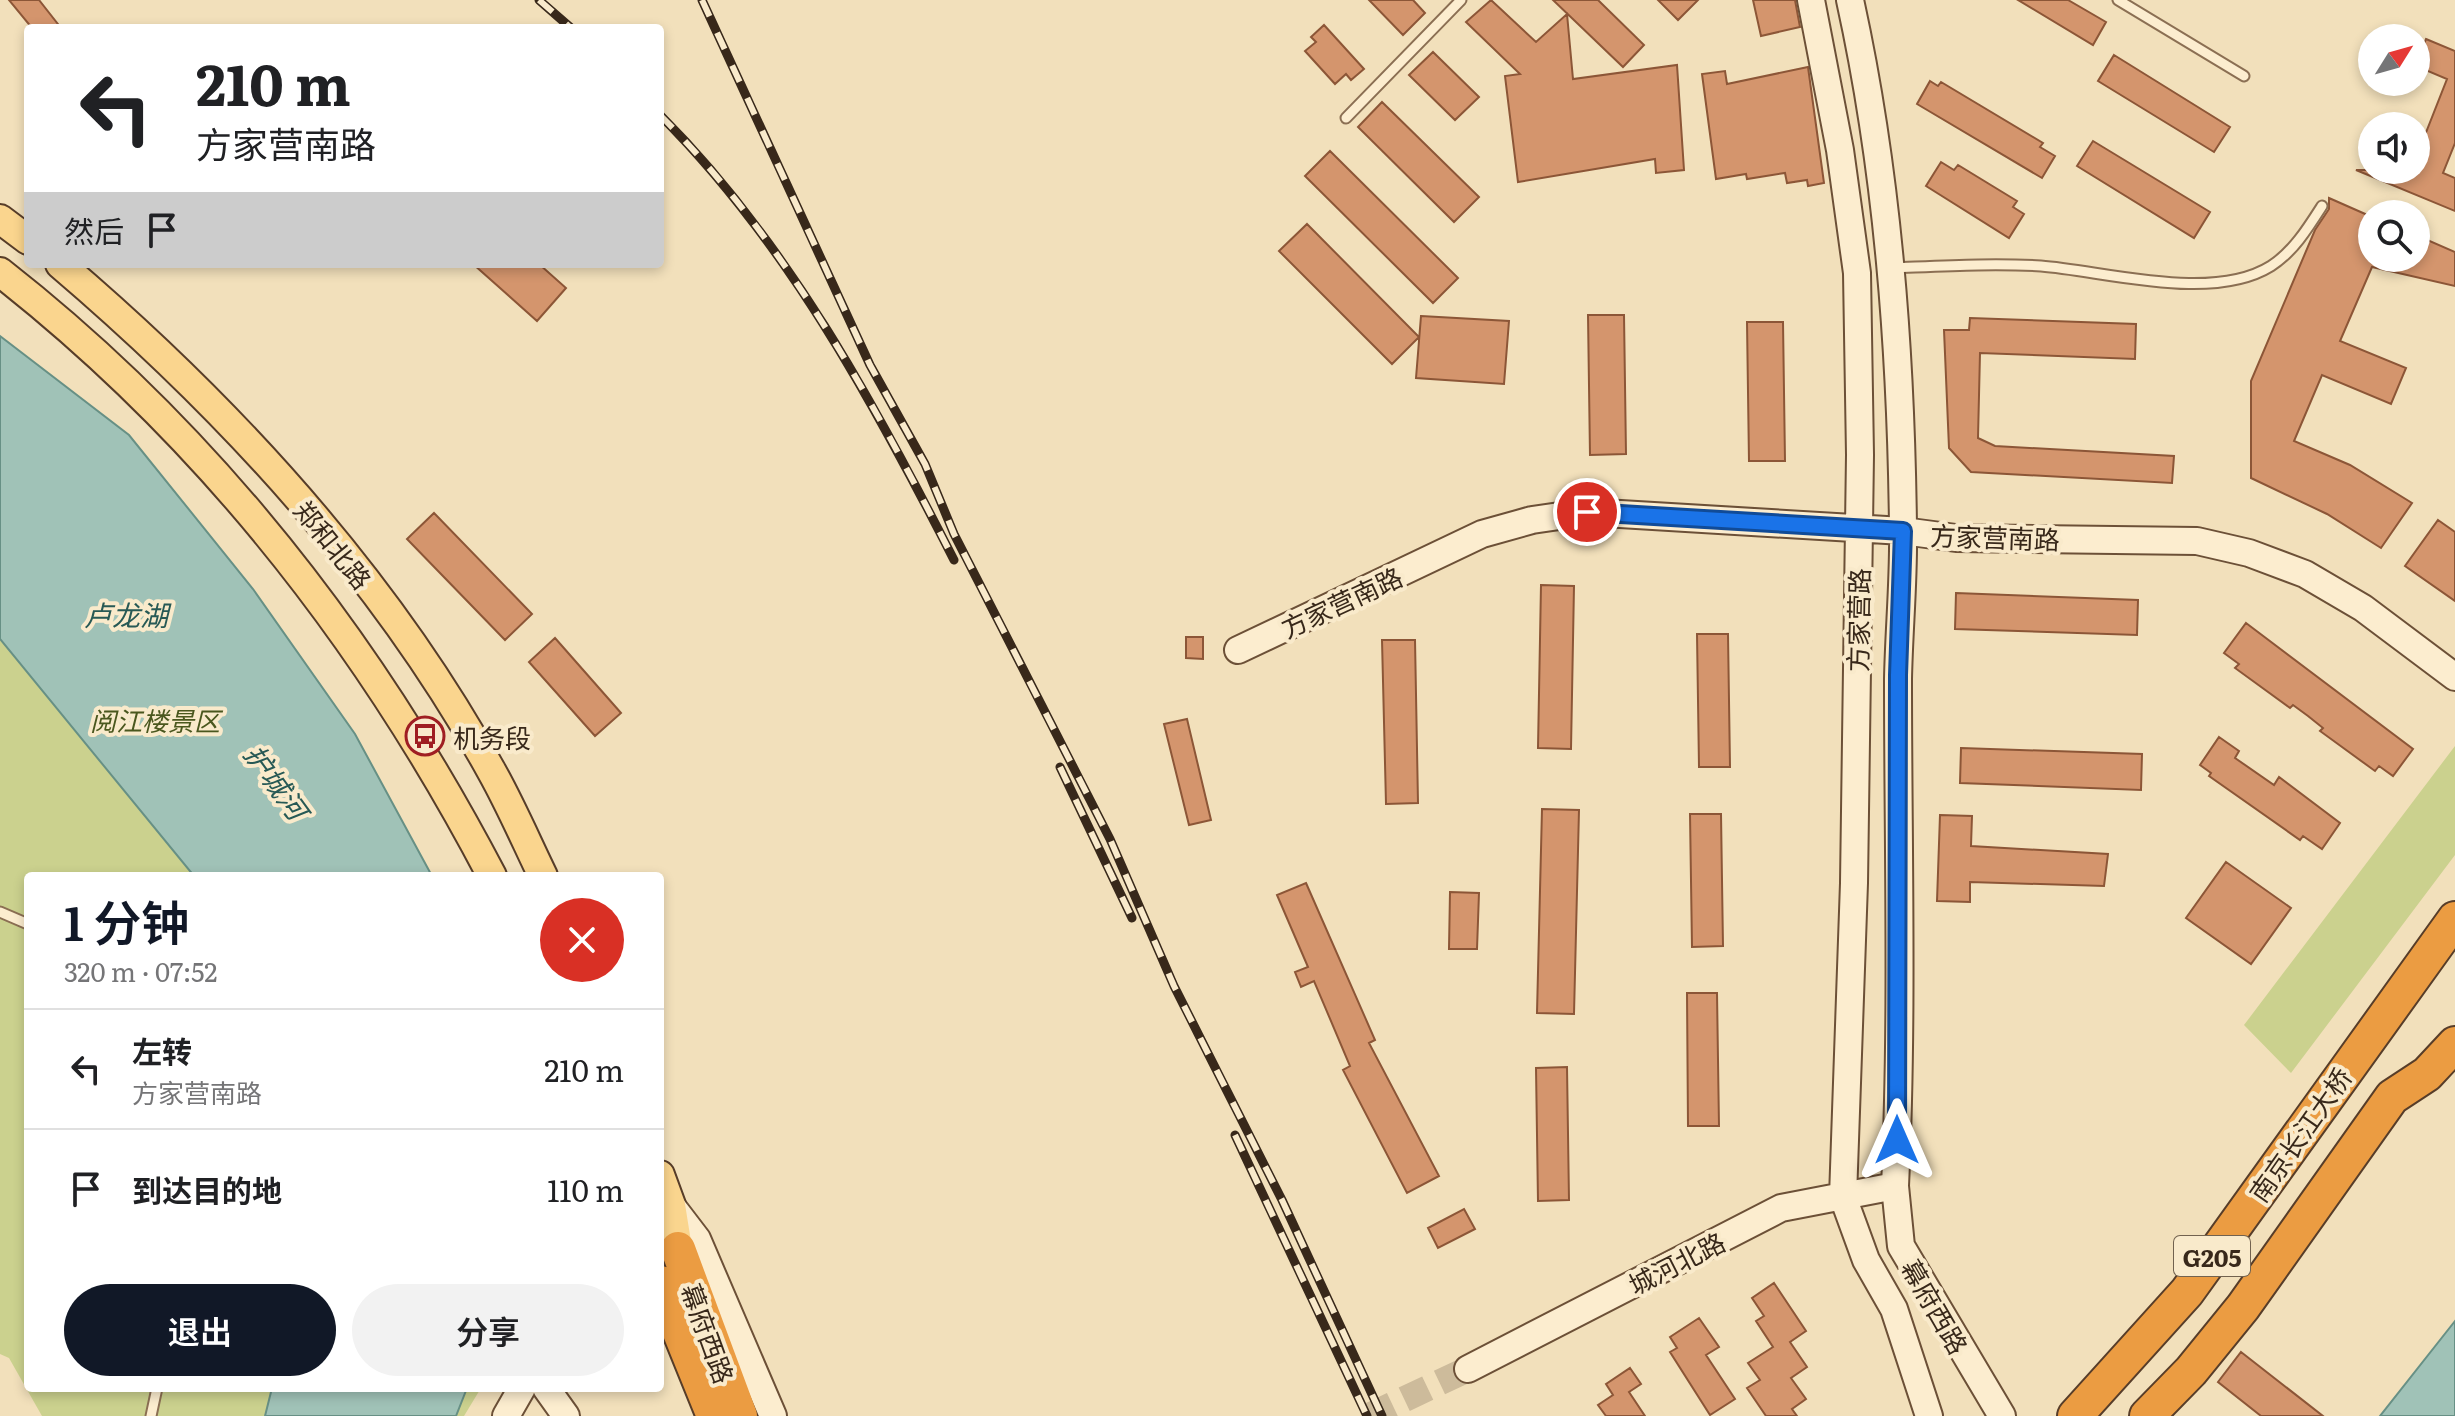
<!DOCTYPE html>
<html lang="zh">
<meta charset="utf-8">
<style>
:root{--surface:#fff;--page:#f2f2f2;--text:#202124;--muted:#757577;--line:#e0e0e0;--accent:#111827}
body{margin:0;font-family:Literata,"Noto Sans SC",serif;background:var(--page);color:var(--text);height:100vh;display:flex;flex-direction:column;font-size:30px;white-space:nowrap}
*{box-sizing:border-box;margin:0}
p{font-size:26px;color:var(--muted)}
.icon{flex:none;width:44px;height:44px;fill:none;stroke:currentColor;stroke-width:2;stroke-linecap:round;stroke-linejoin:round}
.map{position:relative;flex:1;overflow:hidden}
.sheet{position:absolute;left:24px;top:872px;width:640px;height:520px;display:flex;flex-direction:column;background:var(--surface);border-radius:8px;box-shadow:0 4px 12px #0003}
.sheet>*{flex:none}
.guide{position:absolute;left:24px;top:24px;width:640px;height:244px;border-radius:8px;box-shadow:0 4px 12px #0003;background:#fff;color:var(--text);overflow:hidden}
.needle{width:52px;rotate:53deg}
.controls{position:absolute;left:2358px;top:24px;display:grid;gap:16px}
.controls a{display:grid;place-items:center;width:72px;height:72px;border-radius:50%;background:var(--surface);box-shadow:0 4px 12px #0003;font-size:40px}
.pin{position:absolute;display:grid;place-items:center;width:68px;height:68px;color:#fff;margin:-34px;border:4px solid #fff;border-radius:50%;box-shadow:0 2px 8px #0007}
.me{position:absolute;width:88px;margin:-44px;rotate:0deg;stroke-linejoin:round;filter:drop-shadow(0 0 6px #0008)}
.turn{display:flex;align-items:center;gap:28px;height:168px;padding:0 40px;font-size:36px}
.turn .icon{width:104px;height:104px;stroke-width:2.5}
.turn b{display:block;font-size:56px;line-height:68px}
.then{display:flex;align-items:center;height:76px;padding:0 40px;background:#0003;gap:16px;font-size:30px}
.round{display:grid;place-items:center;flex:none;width:84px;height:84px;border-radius:42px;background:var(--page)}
.summary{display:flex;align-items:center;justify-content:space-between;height:136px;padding:0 40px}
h1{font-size:48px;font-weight:600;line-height:60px;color:var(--accent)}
.primary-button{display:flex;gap:16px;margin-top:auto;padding:16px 40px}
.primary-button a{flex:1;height:92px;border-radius:48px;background:var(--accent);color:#fff;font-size:32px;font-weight:600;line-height:92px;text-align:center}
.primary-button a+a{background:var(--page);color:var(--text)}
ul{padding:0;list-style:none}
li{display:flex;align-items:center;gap:24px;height:120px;padding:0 40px;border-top:2px solid var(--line)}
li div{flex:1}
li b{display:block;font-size:30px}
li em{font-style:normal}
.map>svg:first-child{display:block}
.green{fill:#cbd18e}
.water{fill:#a0c2b7;stroke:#679085;stroke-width:2}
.building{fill:#d4956d;stroke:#8c5637;stroke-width:2}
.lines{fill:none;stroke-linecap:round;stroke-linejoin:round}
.secondary-tunnel{stroke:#cdbb9b;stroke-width:26;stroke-dasharray:26 13;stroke-linecap:butt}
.lane-casing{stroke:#8b6f53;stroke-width:13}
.secondary-casing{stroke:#6c5037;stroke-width:30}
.primary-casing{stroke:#573d29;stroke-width:32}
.highway-casing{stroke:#573d29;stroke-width:38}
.lane{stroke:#fcedcf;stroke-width:9}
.secondary{stroke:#fcedcf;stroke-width:26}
.primary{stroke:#fad58e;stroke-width:28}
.highway{stroke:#eb9c42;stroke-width:34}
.rail-casing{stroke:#38281a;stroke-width:9}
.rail{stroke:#f9eacb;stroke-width:6;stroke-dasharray:18;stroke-linecap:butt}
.route-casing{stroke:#114b97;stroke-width:20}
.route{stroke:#1a73e8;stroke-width:14}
.labels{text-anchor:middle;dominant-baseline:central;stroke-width:8;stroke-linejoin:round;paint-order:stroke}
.shield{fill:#f9eacb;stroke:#72624f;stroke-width:2}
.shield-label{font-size:24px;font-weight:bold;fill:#38281a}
.street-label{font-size:26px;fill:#38281a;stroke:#f9eacb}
.park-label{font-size:26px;font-style:italic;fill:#4a571e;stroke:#f9eacb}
.poi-label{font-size:26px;fill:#38281a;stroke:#f9eacb;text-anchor:start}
.water-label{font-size:28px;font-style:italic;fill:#275955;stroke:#f9eacb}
</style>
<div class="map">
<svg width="2455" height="1416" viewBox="0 0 2455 1416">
<rect width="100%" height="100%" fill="#f2e0bb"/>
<path class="green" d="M0,336L129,435L253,589L355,734L432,876H28V1388H481L464,1416H42L9,1358L0,1354Z
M2455,746V855L2291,1073L2244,1025Z"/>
<path class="water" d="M0,336L129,435L253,589L355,734L432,876H194L0,639Z
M2455,1321V1416H2380Z
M272,1388H467L456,1416H265Z"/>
<path class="building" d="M9,0H39L61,28H32Z
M1369,0H1413L1425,13L1403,35Z
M1491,0L1536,42L1567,14L1573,79L1677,65L1684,170L1656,173L1655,159L1518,182L1505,76L1520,74L1466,22Z
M1553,0H1598L1644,45L1623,67Z
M1658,0H1698L1678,20Z
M1753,0H1795L1800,27L1761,36Z
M2018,0H2068L2106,22L2093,45Z
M1324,25L1364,69L1351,80L1346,74L1335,84L1305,51L1316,42L1311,37Z
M2426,39L2455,51V143L2443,173L2455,178V211L2356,170H2416V158L2447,79L2416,66Z
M1433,52L1479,97L1455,120L1409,75Z
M2114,55L2230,127L2214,152L2098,81Z
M1808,67L1824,183L1808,186L1807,180L1787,183L1785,173L1747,179L1746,174L1716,179L1702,74L1725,71L1727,84Z
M1930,81L1938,86L1941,82L2043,143L2040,147L2055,156L2042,178L1917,104Z
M1382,102L1479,197L1454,222L1358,127Z
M2093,141L2210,212L2194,238L2077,166Z
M1330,151L1458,278L1433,303L1305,176Z
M1941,162L1954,170L1958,165L2017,201L2013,207L2024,214L2009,238L1926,186Z
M2329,198L2372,217V258H2416V235L2455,252V286L2372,267L2340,341L2406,368L2391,404L2322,375L2294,441L2350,465L2412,503L2381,548L2327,514L2251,478V381L2315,230L2329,209Z
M1307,224L1419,337L1392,364L1279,251Z
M473,264H539L566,288L537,321Z
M1588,315H1624L1626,454L1590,455Z
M1421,316L1509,321L1504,384L1416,378Z
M1970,318L2136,324L2135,359L1980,353L1978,438L1995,446L2174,456L2172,483L1971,472L1949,448L1944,330H1969Z
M1747,322H1783L1785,461H1749Z
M434,513L532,614L505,640L407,539Z
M2438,520L2455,532V601L2405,566Z
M1541,585L1574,586L1571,749L1538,748Z
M1956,593L2138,600L2137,635L1955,629Z
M2246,623L2413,749L2393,776L2379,766L2375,771L2320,731L2323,728L2308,716L2293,705L2290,708L2235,668L2239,664L2224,653Z
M1697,634H1728L1730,767H1699Z
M1186,637H1203V659L1186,658Z
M555,638L621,713L595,736L529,662Z
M1382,640H1415L1418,803L1386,804Z
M1187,719L1211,820L1189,825L1164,724Z
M2219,737L2239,751L2235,758L2274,785L2279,777L2340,823L2322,849L2303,836L2300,840L2209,776L2211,773L2200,765Z
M1961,748L2142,754L2141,790L1960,783Z
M1542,809L1579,810L1574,1014L1537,1013Z
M1690,814H1721L1723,946L1692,947Z
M1940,815L1972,816L1971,846L2108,854L2104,886L1970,882V902L1937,901Z
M2226,862L2291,908L2251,964L2186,918Z
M1306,883L1375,1040L1369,1043L1439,1176L1407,1193L1343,1070L1350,1066L1314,981L1301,987L1295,972L1308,967L1277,895Z
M1450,892L1479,893L1477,949H1449Z
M1687,993H1717L1719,1126H1688Z
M1567,1067L1569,1200L1538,1201L1536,1068Z
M1464,1209L1475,1229L1438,1248L1428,1228Z
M1774,1283L1806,1331L1790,1342L1807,1367L1791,1378L1806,1399L1792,1409L1797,1416H1766L1747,1388L1760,1380L1748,1363L1773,1347L1756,1321L1764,1316L1752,1298Z
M1699,1318L1719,1347L1706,1355L1735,1399L1710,1415L1670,1352L1677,1348L1670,1337Z
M2241,1352L2323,1416H2261L2218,1382Z
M1630,1368L1641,1384L1629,1392L1645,1416H1606L1598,1405L1613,1395L1606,1384Z"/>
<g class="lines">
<path class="secondary-tunnel" d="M1369,1416L1468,1369"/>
<defs>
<path id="lane" d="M2118,0L2244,76
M1346,118L1461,0
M1893,268C1943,266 1992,263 2041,266C2105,271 2212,303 2271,266C2293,252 2308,228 2322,206
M0,912L28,924
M151,1416L157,1388"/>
<path id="secondary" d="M1811,0L1840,150L1857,273L1860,455L1854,883L1843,1197L1866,1260L1894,1309L1929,1416
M1850,0C1888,173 1901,351 1903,528C1904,578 1899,629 1898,679C1898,848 1903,1018 1895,1186L1901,1246L2002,1416
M1238,650L1482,534L1532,520L1587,512L1903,531L1956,538L2197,541L2249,553L2305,574L2363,608L2455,677
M671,1205L697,1239L773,1416
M1468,1369L1781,1208L1895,1186
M546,1388L566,1416
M506,1416L522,1388"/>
<path id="primary" d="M0,219L28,240
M60,264C229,408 384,576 492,772C511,806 526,841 543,876
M0,272C208,435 370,643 492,876
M660,1175L671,1205L678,1249"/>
<path id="highway" d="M678,1249L740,1416
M660,1283L714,1416
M2075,1416L2187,1292L2455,919
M2147,1416L2191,1371L2243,1307L2392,1097L2427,1074L2455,1044"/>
</defs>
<use href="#lane" class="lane-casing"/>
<use href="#secondary" class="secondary-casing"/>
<use href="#primary" class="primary-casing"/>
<use href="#highway" class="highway-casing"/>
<use href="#lane" class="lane"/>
<use href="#secondary" class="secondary"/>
<use href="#primary" class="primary"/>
<use href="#highway" class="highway"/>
<defs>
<path id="rail" d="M539,0L571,28
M702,0L870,365L925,464L954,534L1110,839L1174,986L1282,1200L1382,1416
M660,115C787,242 873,401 954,560
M1060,767L1132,918
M1235,1135L1367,1416"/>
</defs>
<use href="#rail" class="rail-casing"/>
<use href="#rail" class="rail"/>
</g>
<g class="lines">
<defs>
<path id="route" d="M1587,512L1903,531L1898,675L1897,1140"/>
</defs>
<use href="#route" class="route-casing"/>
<use href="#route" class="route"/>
</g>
<defs>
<symbol id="bus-ring" viewBox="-11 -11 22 22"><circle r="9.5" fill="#f9eacb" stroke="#9f1e22" stroke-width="1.5"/><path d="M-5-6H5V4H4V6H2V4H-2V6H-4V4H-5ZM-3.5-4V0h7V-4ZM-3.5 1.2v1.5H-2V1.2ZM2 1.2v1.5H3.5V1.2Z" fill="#9f1e22"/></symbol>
</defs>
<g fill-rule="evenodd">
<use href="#bus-ring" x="403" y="714" width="44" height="44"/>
</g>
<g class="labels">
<rect class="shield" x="2174" y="1236" width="76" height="40" rx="6"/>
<g class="shield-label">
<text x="2212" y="1256">G205</text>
</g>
<g class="street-label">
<text transform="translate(1995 536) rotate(2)">方家营南路</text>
<text transform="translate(334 544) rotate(51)">郑和北路</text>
<text transform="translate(1341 601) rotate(-25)">方家营南路</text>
<text transform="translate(1857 620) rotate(-89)">方家营路</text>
<text transform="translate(2299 1134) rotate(-55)">南京长江大桥</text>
<text transform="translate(1676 1262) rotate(-27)">城河北路</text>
<text transform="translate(1936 1306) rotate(60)">幕府西路</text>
<text transform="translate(709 1333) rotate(70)">幕府西路</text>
</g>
<g class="park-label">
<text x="155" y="719">阅江楼景区</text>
</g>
<g class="poi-label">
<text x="453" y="736">机务段</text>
</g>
<g class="water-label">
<text x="126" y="614">卢龙湖</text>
<text transform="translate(277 781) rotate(54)">护城河</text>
</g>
</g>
</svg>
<div class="controls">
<a><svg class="needle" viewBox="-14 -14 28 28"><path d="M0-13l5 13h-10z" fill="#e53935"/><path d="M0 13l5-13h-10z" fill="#757577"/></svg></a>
<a><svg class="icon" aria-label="sound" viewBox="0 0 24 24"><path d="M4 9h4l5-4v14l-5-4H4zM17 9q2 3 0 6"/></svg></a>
<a><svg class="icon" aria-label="search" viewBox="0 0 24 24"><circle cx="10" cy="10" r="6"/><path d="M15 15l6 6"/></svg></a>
</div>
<div class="pin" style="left:1587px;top:512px;background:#d93025"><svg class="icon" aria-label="arrive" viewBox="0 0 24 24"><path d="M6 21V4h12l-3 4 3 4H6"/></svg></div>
<svg class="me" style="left:1897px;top:1140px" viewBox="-20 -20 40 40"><path d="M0-17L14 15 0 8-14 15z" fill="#1a73e8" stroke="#fff" stroke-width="4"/></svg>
<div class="guide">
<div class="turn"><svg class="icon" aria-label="left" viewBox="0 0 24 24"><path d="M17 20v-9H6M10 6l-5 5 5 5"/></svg><div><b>210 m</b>方家营南路</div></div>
<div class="then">然后<svg class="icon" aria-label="arrive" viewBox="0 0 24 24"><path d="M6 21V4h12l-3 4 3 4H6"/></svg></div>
</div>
<section class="sheet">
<div class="summary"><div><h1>1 分钟</h1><p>320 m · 07:52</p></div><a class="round" style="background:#d93025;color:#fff"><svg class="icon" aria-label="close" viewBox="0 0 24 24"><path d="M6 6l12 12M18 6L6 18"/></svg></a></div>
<ul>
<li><svg class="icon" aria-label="left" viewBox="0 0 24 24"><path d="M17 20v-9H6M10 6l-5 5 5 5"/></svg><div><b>左转</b><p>方家营南路</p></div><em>210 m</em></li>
<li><svg class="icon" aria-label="arrive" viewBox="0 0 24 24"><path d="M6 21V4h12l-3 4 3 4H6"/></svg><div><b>到达目的地</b></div><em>110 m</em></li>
</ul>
<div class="primary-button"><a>退出</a><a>分享</a></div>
</section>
</div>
